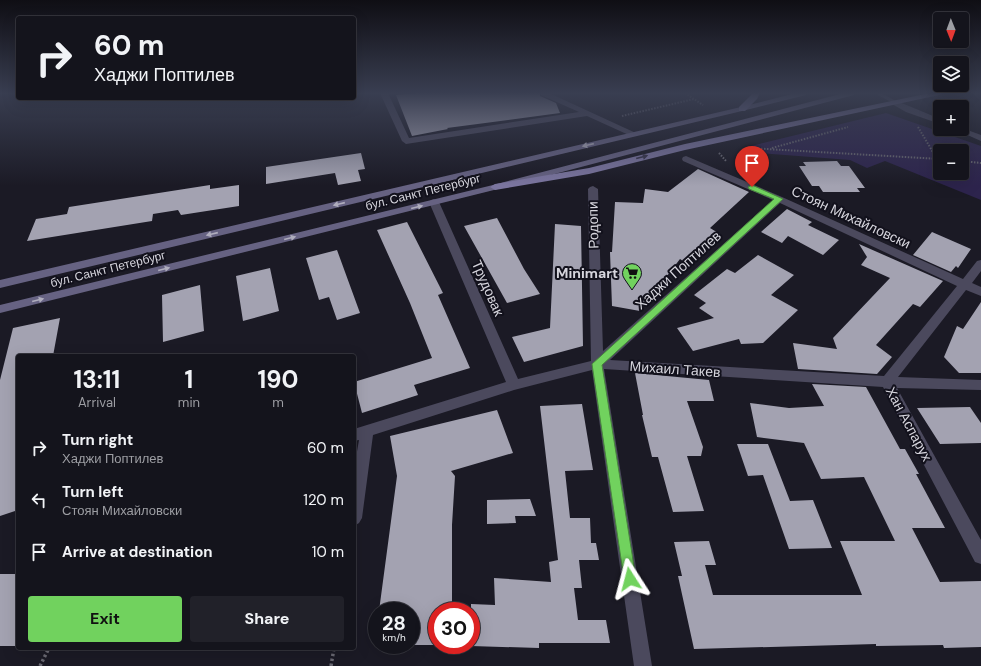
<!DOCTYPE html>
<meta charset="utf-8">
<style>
:root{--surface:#14141c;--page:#212129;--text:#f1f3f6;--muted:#9d9ea3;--line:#33333b;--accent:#71d25e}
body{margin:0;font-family:"DM Sans",sans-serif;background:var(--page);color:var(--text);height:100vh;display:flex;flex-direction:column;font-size:15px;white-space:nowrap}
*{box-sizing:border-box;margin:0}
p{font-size:13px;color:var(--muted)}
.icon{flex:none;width:22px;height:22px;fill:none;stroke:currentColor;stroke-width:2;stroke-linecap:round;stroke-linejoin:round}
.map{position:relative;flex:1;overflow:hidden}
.side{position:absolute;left:16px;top:354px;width:340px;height:296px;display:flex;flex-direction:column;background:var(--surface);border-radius:4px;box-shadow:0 4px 16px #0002,0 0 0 1px var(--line)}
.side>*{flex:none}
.guide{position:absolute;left:16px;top:16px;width:340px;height:84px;border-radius:4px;box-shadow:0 4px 16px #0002,0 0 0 1px var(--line);background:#14141c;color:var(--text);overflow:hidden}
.needle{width:26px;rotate:179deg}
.tools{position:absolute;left:933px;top:12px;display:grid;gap:8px}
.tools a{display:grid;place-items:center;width:36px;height:36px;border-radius:4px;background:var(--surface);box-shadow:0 4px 16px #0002,0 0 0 1px var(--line);font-size:20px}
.speed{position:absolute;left:368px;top:602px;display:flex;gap:8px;font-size:20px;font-weight:700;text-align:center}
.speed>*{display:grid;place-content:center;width:52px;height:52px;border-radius:50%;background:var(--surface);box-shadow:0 4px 16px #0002,0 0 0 1px var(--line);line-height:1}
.speed small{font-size:10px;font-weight:400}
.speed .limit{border:6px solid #d22;background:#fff;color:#111}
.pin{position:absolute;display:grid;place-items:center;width:34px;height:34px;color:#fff;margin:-41px -17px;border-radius:50% 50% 50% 0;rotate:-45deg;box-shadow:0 0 4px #0007}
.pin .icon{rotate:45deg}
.me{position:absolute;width:44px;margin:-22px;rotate:351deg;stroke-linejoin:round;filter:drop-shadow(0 0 3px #0008)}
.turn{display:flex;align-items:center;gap:14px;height:84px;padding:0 12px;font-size:18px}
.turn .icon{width:52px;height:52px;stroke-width:2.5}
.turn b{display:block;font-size:28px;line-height:34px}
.eta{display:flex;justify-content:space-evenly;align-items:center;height:68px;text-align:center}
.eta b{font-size:24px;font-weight:700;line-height:28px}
.action{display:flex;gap:8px;margin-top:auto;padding:8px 12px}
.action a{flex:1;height:46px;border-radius:4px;background:var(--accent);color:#111;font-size:16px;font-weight:700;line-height:46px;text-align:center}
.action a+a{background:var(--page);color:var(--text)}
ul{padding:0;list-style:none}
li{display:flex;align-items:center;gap:12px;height:52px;padding:0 12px}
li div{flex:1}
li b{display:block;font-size:15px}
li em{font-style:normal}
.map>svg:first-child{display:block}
.green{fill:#2d244d;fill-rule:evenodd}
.building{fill:#a3a2b1}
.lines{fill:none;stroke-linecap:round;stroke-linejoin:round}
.path-far1{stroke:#696872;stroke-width:2;stroke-dasharray:1.5 1.5;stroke-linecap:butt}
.path{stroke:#696872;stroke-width:3.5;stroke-dasharray:2.5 2.5;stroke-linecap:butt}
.service{fill:#4b495d;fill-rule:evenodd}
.minor{fill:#4b495d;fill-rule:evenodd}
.secondary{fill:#666282;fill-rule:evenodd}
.primary{fill:#7b759f;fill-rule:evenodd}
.oneway{fill:#afadbd}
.oneway2{fill:#37344a}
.route{fill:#71d25e;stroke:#49883d}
.labels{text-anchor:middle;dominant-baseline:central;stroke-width:4;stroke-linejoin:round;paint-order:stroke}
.far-street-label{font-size:12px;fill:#d6d5dd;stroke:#12111c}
.street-label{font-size:14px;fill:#d6d5dd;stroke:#12111c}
.poi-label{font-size:14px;font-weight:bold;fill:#d6d5dd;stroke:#12111c;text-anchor:end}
</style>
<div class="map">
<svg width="981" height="666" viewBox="0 0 981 666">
<rect width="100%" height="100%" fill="#1b1a25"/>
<path class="green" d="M886,113L981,146V200L885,161L867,168L850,160L759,153L747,147ZM940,151H962V173H940Z"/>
<path class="building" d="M416,93H540V96L556,103L560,113L447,128L448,129L412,136L396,95Z
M361,153L365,169L358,170L361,181L338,185L335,173L266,184V167Z
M837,161L841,166H849L865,188H857L860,192H823L819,186H812L799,166H806L803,162Z
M698,169L749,192L710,228L720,234L683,261L680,259L640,311L612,306L610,252H612L615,202L643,203L645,189L668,192Z
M210,185V189L239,185V206L181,215L178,210L153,214L152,221L27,241L36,219L67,214L69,207Z
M787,209L812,222L808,225L839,240L823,255L788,236L782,243L761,232Z
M497,218L524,269L540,294L507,303L464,226Z
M407,222L443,293L438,295L470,368L414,385L418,395L362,413L354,382L432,358L410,303L377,230Z
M555,224L581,226L583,346L524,362L512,337L550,328Z
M932,232L971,249L958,268L956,266L951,272L913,255Z
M859,244L943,281L920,307L913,304L876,345L892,357L877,374L798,369L793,343L837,349L833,338L890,278L861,265L867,257Z
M337,250L360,313L337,320L329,297L319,300L306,258Z
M758,255L794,275L771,295L798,310L763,343L741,344L739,339L693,351L677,328L714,318L699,308L706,303L694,295L727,269L735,273Z
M270,268L279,311L243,321L236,276Z
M200,285L204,331L163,342L162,295Z
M981,302V373H959L944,357L957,326L963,329Z
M60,318L53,356H18V510L0,516V380L13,328Z
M635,373L709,380L714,401H687L703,447L701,456H687L704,511L673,512L658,457H652L642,415H643Z
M812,384L866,387L900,449H905L919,474H916L945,528H912L940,582L981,581V647L944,648L943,645L876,646V644L694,649L678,576H682L674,542L709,541L716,565H705L713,595H862L840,541H895L864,477L821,479L804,443L757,437L750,403L789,408L824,406Z
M582,404L593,470L565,471L570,518H590L591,543H596L599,560H579L582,588H574L578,620H606L610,643H539V648L471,646V604L495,605L494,578L551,582L549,562L558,560L540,406Z
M970,407L981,423V443L940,444L917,408Z
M497,410L513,453L451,471L455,476L452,525V611H437V645H411V611H379L397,476L390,436Z
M737,444H768L790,501L813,500L832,548L789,549L763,475L748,476Z
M530,499L536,516H515L516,523L487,524V500Z
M0,574H18V646H0Z"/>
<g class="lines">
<path class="path-far1" d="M685,93L703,105
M622,116L694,99
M918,127L937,159
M749,148L940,159
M772,148L848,127
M719,153L726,161
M962,161L981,163"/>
<path class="path" d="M40,666L49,648
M331,666L334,648"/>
<path class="service" d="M874,93H881L898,102L893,103Z"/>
<path class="minor" d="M380,93H388L409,138L579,112L541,95V93H549L638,134L637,136H631L587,116L406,144L402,141Z
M892,100C896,100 933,116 940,119V124L906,112L892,104Z
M962,128L981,135V141L954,129H962Z
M686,156L782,197L963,279L977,261L981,260V271L972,283L981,287V296L966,290L898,377L981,380V390L897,388L981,540V564L975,562L883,387L604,369L652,666H634L592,370L514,390L373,435L362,518L359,523L354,526V469L359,440L354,441V429L506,382L429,202L431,200L434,199L439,202L518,379L591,361L588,189L590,187L593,186L598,189L603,351L773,200L683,161L682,159L683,157ZM780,203L957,286L884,376L610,360Z"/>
<path class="secondary" d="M796,93H807L806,95L742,111L0,288V280L741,107Z
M844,93H855L854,95L498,189L0,313V305L493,185Z"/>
<path class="primary" d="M753,93H760L757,99L745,111H739V107Z
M930,93H943L939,95L685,150L589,174L495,190L490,187L495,184L589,168L685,144Z"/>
</g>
<defs><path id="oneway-solid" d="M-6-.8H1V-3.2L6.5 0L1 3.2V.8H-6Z"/></defs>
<g class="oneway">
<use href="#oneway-solid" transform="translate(588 145) rotate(167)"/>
<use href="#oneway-solid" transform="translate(339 204) rotate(167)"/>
<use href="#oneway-solid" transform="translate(417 207) rotate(-14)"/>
<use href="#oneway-solid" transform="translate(212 234) rotate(167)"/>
<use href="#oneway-solid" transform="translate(290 238) rotate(-14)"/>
<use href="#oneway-solid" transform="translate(164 269) rotate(-14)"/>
<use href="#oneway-solid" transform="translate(38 300) rotate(-14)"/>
</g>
<use class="oneway2" href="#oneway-solid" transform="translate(642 157) rotate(-15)"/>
<linearGradient id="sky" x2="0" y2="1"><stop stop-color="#0f0e14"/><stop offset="0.5" stop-color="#393e51"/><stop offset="1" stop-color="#393e51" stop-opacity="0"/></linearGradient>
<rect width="981" height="186" fill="url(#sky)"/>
<path class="route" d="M752,185L783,199L602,365L636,579L634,583L630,585L625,583L624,579L592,364L774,199L749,189L748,187Z"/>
<defs>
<symbol id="supermarket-pin" viewBox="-11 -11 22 30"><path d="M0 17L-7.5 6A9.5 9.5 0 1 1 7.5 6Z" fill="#71d25e" stroke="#12111c"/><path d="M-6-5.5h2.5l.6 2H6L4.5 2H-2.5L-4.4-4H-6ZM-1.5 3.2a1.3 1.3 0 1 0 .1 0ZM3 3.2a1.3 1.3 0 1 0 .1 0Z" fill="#111"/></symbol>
</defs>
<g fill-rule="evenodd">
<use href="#supermarket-pin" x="621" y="262" width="22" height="30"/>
</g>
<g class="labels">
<g class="far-street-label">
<text transform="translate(423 192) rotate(-14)">бул. Санкт Петербург</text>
<text transform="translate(108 269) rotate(-14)">бул. Санкт Петербург</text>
</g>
<g class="street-label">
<text transform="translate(851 217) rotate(25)">Стоян Михайловски</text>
<text transform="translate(593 225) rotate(-91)">Родопи</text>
<text transform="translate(678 270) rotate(-42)">Хаджи Поптилев</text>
<text transform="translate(488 288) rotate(66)">Трудовак</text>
<text transform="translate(675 369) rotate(4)">Михаил Такев</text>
<text transform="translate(909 424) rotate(62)">Хан Аспарух</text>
</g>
<g class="poi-label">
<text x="618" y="273">Minimart</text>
</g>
</g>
</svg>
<div class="tools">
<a><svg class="needle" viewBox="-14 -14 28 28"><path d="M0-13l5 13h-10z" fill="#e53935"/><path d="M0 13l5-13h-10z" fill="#9d9ea3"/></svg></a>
<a><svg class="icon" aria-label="layers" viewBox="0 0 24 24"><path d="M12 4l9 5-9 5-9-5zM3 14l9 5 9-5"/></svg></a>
<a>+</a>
<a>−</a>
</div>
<div class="speed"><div>28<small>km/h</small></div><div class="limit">30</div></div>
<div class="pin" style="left:752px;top:187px;background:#d93025"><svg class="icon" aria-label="arrive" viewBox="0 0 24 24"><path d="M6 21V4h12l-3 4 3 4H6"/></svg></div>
<svg class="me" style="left:630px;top:579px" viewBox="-20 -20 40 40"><path d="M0-17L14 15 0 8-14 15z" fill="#71d25e" stroke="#fff" stroke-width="4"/></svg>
<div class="guide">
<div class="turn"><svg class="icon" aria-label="right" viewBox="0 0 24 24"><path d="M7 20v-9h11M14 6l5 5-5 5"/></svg><div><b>60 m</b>Хаджи Поптилев</div></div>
</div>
<section class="side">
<div class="eta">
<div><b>13:11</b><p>Arrival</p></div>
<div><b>1</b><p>min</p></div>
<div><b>190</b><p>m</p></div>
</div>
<ul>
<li><svg class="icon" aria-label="right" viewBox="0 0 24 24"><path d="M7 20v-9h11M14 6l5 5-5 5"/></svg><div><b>Turn right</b><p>Хаджи Поптилев</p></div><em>60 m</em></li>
<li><svg class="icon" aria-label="left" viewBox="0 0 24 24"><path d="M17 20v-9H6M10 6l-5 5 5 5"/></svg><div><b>Turn left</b><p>Стоян Михайловски</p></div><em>120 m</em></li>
<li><svg class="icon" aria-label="arrive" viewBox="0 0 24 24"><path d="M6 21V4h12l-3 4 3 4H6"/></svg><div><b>Arrive at destination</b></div><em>10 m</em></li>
</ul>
<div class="action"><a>Exit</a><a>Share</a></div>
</section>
</div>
